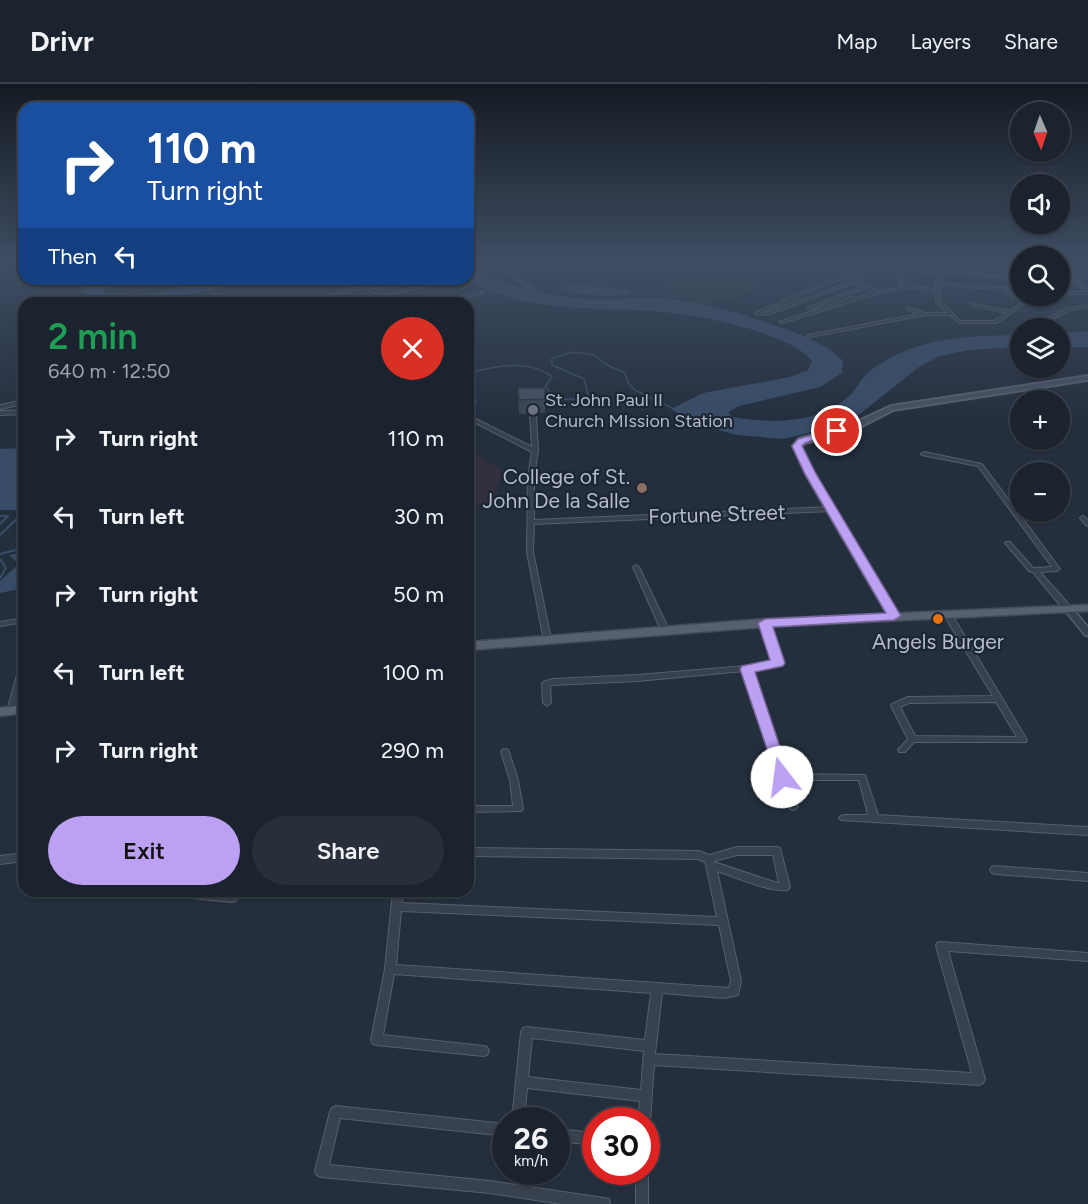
<!DOCTYPE html>
<meta charset="utf-8">
<style>
:root{--surface:#1b232e;--page:#282f3a;--text:#f1f3f6;--muted:#a0a4aa;--line:#39404a;--accent:#bca0f2}
body{margin:0;font-family:Figtree,sans-serif;background:var(--page);color:var(--text);height:100vh;display:flex;flex-direction:column;font-size:22px;white-space:nowrap}
*{box-sizing:border-box;margin:0}
p{font-size:20px;color:var(--muted)}
.icon{flex:none;width:33px;height:33px;fill:none;stroke:currentColor;stroke-width:2;stroke-linecap:round;stroke-linejoin:round}
.map{position:relative;flex:1;overflow:hidden}
.side{position:absolute;left:18px;top:213px;width:456px;height:600px;display:flex;flex-direction:column;background:var(--surface);border-radius:18px;box-shadow:0 2px 4px #0004,0 0 0 2px var(--line)}
.side>*{flex:none}
.hud{position:absolute;left:18px;top:18px;width:456px;height:183px;border-radius:18px;box-shadow:0 2px 4px #0004,0 0 0 2px var(--line);background:#1a4fa0;color:#fff;overflow:hidden}
.needle{width:39px;rotate:178deg}
.tools{position:absolute;left:1010px;top:18px;display:grid;gap:12px}
.tools a{display:grid;place-items:center;width:60px;height:60px;border-radius:50%;background:var(--surface);box-shadow:0 2px 4px #0004,0 0 0 2px var(--line);font-size:30px}
.speed{position:absolute;left:492px;top:1023px;display:flex;gap:12px;font-size:30px;font-weight:700;text-align:center}
.speed>*{display:grid;place-content:center;width:78px;height:78px;border-radius:50%;background:var(--surface);box-shadow:0 2px 4px #0004,0 0 0 2px var(--line);line-height:1}
.speed small{font-size:15px;font-weight:400}
.speed .limit{border:9px solid #d22;background:#fff;color:#111}
.pin{position:absolute;display:grid;place-items:center;width:51px;height:51px;color:#fff;margin:-26px;border:3px solid #fff;border-radius:50%;box-shadow:0 2px 6px #0007}
.me{position:absolute;width:66px;margin:-33px;rotate:345deg;stroke-linejoin:round;filter:drop-shadow(0 0 4px #0008)}
.turn{display:flex;align-items:center;gap:21px;height:126px;padding:0 30px;font-size:27px}
.turn .icon{width:78px;height:78px;stroke-width:2.5}
.turn b{display:block;font-size:42px;line-height:51px}
.then{display:flex;align-items:center;height:57px;padding:0 30px;background:#0003;gap:12px;font-size:22px}
.round{display:grid;place-items:center;flex:none;width:63px;height:63px;border-radius:32px;background:var(--page)}
.headline{display:flex;align-items:center;justify-content:space-between;height:102px;padding:0 30px}
h1{font-size:36px;font-weight:600;line-height:45px;color:#1e9e55}
.button{display:flex;gap:12px;margin-top:auto;padding:12px 30px}
.button a{flex:1;height:69px;border-radius:36px;background:var(--accent);color:#111;font-size:24px;font-weight:600;line-height:69px;text-align:center}
.button a+a{background:var(--page);color:var(--text)}
ul{padding:0;list-style:none}
li{display:flex;align-items:center;gap:18px;height:78px;padding:0 30px}
li div{flex:1}
li b{display:block;font-size:22px}
li em{font-style:normal}
header{display:flex;align-items:center;gap:36px;box-sizing:border-box;height:84px;padding:0 30px;background:var(--surface);border-bottom:2px solid var(--line)}
header strong{font-size:28px}
nav{display:flex;gap:33px;margin-inline-start:auto;font-size:21px}
.map>svg:first-child{display:block}
.medical{fill:#32303f}
.green{fill:#263c3f}
.water{fill:#394c67}
.lines{fill:none;stroke-linecap:round;stroke-linejoin:round}
.stream-far1{stroke:#394c67;stroke-width:1.5}
.stream{stroke:#394c67;stroke-width:2}
.river{fill:#394c67;fill-rule:evenodd}
.minor-casing{stroke:#565f6c;stroke-width:2}
.tertiary-casing{stroke:#565f6c;stroke-width:3}
.secondary-casing{stroke:#565f6c;stroke-width:4}
.primary-casing{stroke:#414a57;stroke-width:3}
.minor{fill:#38414e;fill-rule:evenodd}
.tertiary{fill:#38414e;fill-rule:evenodd}
.secondary{fill:#465061;fill-rule:evenodd}
.primary{fill:#56606e;fill-rule:evenodd}
.wall{fill:#3b4654}
.building{fill:#455162;stroke:#303945;stroke-width:1.5}
.route{fill:#bca0f2;stroke:#7a689d;stroke-width:1.5}
.worship-dot{fill:#6b7280;stroke:#1d2633;stroke-width:2}
.education-dot{fill:#8d6e63;stroke:#1d2633;stroke-width:2}
.food-dot{fill:#e8710a;stroke:#1d2633;stroke-width:2}
.labels{text-anchor:middle;dominant-baseline:central;stroke-width:4.5;stroke-linejoin:round;paint-order:stroke}
.far-poi-label{font-size:18px;fill:#b4bcc9;stroke:#1d2633;text-anchor:start}
.poi-label{font-size:21px;fill:#b4bcc9;stroke:#1d2633;text-anchor:end}
.street-label{font-size:21px;fill:#b4bcc9;stroke:#1d2633}
</style>
<header>
<strong>Drivr</strong>
<nav><a>Map</a><a>Layers</a><a>Share</a></nav>
</header>
<div class="map">
<svg width="1088" height="1120" viewBox="0 0 1088 1120">
<rect width="100%" height="100%" fill="#242f3e"/>
<path class="medical" d="M468,365L501,385L495,419L468,422Z"/>
<path class="green" d="M665,179H765L769,180L763,198L741,211L704,220L663,212L671,207L662,183Z"/>
<path class="water" d="M468,182C504,202 545,212 586,215C612,217 638,213 664,215C706,218 740,229 779,243C802,251 826,259 843,277L842,289L820,303L739,322L728,328L732,333C772,340 824,340 853,308C857,303 860,297 864,293C872,283 891,273 903,268C940,252 980,252 1020,251V263L969,266L940,272L919,283L847,340L783,355L737,351L697,340L671,325L703,309L790,293L808,286L812,277C799,262 783,257 765,250C729,237 691,230 653,227C588,223 523,228 465,195H468Z
M89,195H117L104,206L108,209L134,211L162,208L216,195H254C217,207 135,223 98,215C92,214 86,210 81,208L85,198Z
M575,200L631,206L629,211C606,211 578,214 556,204Z
M1088,247V263H1059V249Z
M24,364V426H0V365Z
M24,468V504L0,509V497L19,480L9,471Z"/>
<g class="lines">
<path class="stream-far1" d="M468,289C494,282 530,275 552,293L545,303L554,312L553,316L589,314L584,295L552,281V274L573,268L594,271L607,281L625,289L628,299L635,306L674,325
M468,310L476,316V320L468,327
M21,431L23,429"/>
<path class="stream" d="M0,432H8L0,440
M0,451L22,430
M0,470L24,464
M0,475L6,484L0,494"/>
<path class="river" d="M494,179H503L538,206L531,208Z"/>
<defs>
<path id="minor" d="M833,179H838L844,185L841,186Z
M853,179H858L861,181L898,184L900,183L902,184L1020,193V195L940,189V199L1006,204L1013,211L1027,215L1032,212H1036L997,239H959L950,231H925L810,253H808V251L919,230L906,225V223H908L925,229H947L936,217V208L910,204L879,209L783,239L779,238L850,215L842,213L811,225L807,224L862,203L854,199L767,231L757,230L755,229L833,195L846,192L866,193V195L858,198L878,207L904,203L900,201L898,186L860,183ZM902,186L936,189V206L904,200ZM846,194L859,195L765,229L762,228L835,197ZM940,201L1005,206L1011,213L1024,217L1009,227L971,219V221L1006,229L994,237H960L940,217ZM866,204L874,208L854,214L846,212Z
M348,195H353L365,201L386,195H393L368,203L374,205C394,200 417,190 437,199L387,212L399,219H394L364,204L310,219H303L361,202ZM421,196L430,199L384,211L377,207Z
M1059,196L1081,198L1083,199L1081,200L1059,198Z
M210,205L238,218V219H233L221,213L197,219H190L218,212L209,207L208,206Z
M483,207H484V209L443,219H436Z
M1059,208H1088V210H1059Z
M1088,221V223L1070,226L1052,235L1048,234L1067,224Z
M24,316V320L0,325V321Z
M24,326V330L0,331V327Z
M533,330L536,332L538,367L534,393V436L832,423L835,425L832,427L534,440L533,468L551,555L547,557H544L527,468L528,393L532,368L468,335V331L532,363L530,332Z
M924,368L982,380L1060,485L1057,487L1040,488L1071,523L1072,525L1071,527H1065L1033,488L1029,487L1005,459L1006,458H1010L1033,484L1052,483L978,382L922,371L921,370Z
M1083,432L1088,436V442L1086,441L1080,434Z
M636,481L639,483L669,546L668,548H662L661,546L633,483Z
M945,529H951L952,531L1027,656L1026,658H914L905,668H899L898,666L908,655L891,622L892,620L908,613L993,612L944,531ZM996,618L1017,653L915,652L900,623L909,619Z
M24,534V538L0,542V538Z
M762,537H768L769,539L782,579C773,586 762,585 751,586L786,690L865,691L878,731L1088,743V751L841,736L839,734L841,732L844,731H868L859,696H788L798,723L796,725L793,726L790,725L778,693V692L744,587L637,597L553,601H550L551,619L547,622L543,619L542,600L543,598L553,595L637,591L770,580L774,578L761,539Z
M21,577H24V593L15,627L11,630L7,627Z
M505,665L508,666L509,668L518,696L523,725L521,727L468,728V722H513L510,696L501,668L502,666Z
M737,763H777L780,764L790,803L788,806C772,809 735,793 717,787L741,897L738,911L724,914L662,909L655,970L972,989L936,862L937,859L941,858L1088,869V877L948,867L985,995L983,999L979,1001L654,981L650,1036L648,1040L646,1041V1036H638L640,1017L527,1004L524,1036H512L521,948L523,944L527,943L645,956L651,909L394,890L383,951L483,962L487,963L489,967L487,971L483,972L377,961L373,960L371,956L385,885L393,807H403L402,819L717,833L706,781L705,778L698,775L468,772V764L699,767L709,771ZM737,771H773L779,799L774,798L714,778V777ZM401,827L719,841L731,897L729,904L396,881ZM532,954L644,967L641,1006L528,993Z
M24,769V777L0,780V772Z
M995,782L1088,789V797L995,790L992,789L990,786L992,783Z
M156,807H202L232,810L235,811L237,814L235,817L232,818L161,811L158,810Z
M336,1022L506,1040V1052L340,1034L329,1081L490,1097L604,1114L609,1115L610,1120H561L490,1109L321,1093L317,1091L315,1087L330,1028L332,1024Z
M556,1045L596,1049V1061L556,1057Z
M646,1084L648,1088V1120H636V1088H646Z"/>
<path id="tertiary" d="M1071,187L1088,188V190L1069,189V188Z
M1068,522L1071,523L1088,543V552L1085,551L1064,525Z"/>
<path id="secondary" d="M1059,179H1065L1088,204V209Z
M1088,292V296L893,326L856,345L805,359L801,362L814,390L899,532L898,534H890L806,390L793,362L799,355L850,341L891,322Z"/>
<path id="primary" d="M1088,521V527L765,543L468,566V558L765,535Z
M24,621V629L0,632V624Z"/>
</defs>
<use href="#minor" class="minor-casing"/>
<use href="#tertiary" class="tertiary-casing"/>
<use href="#secondary" class="secondary-casing"/>
<use href="#primary" class="primary-casing"/>
<use href="#minor" class="minor"/>
<use href="#tertiary" class="tertiary"/>
<use href="#secondary" class="secondary"/>
<use href="#primary" class="primary"/>
</g>
<path class="wall" d="M518,304H545V329L519,330Z"/>
<path class="building" d="M518,304H545V315L519,316Z"/>
<linearGradient id="sky" x2="0" y2="1"><stop stop-color="#141a22"/><stop offset="0.53" stop-color="#3f4d63"/><stop offset="1" stop-color="#3f4d63" stop-opacity="0"/></linearGradient>
<rect width="1088" height="336" fill="url(#sky)"/>
<path class="route" d="M833,345L842,347L805,359L802,362L816,390L901,532L894,536L773,543L785,579L783,582L755,588L790,693L788,697H777L774,693L766,662L740,585L742,582L770,576L758,539L765,535L886,529L805,390L792,362L798,355Z"/>
<circle class="worship-dot" cx="533" cy="326" r="6"/>
<circle class="education-dot" cx="642" cy="404" r="6"/>
<circle class="food-dot" cx="938" cy="535" r="6"/>
<g class="labels">
<g class="far-poi-label">
<text x="545" y="316">St. John Paul II<tspan x="545" dy="21">Church MIssion Station</tspan></text>
</g>
<g class="poi-label">
<text x="630" y="392">College of St.<tspan x="630" dy="24">John De la Salle</tspan></text>
<text x="938" y="557" text-anchor="middle">Angels Burger</text>
</g>
<g class="street-label">
<text transform="translate(717 430) rotate(-2)">Fortune Street</text>
</g>
</g>
</svg>
<div class="tools">
<a><svg class="needle" viewBox="-14 -14 28 28"><path d="M0-13l5 13h-10z" fill="#e53935"/><path d="M0 13l5-13h-10z" fill="#a0a4aa"/></svg></a>
<a><svg class="icon" aria-label="sound" viewBox="0 0 24 24"><path d="M4 9h4l5-4v14l-5-4H4zM17 9q2 3 0 6"/></svg></a>
<a><svg class="icon" aria-label="search" viewBox="0 0 24 24"><circle cx="10" cy="10" r="6"/><path d="M15 15l6 6"/></svg></a>
<a><svg class="icon" aria-label="layers" viewBox="0 0 24 24"><path d="M12 4l9 5-9 5-9-5zM3 14l9 5 9-5"/></svg></a>
<a>+</a>
<a>−</a>
</div>
<div class="speed"><div>26<small>km/h</small></div><div class="limit">30</div></div>
<div class="pin" style="left:837px;top:347px;background:#d93025"><svg class="icon" aria-label="arrive" viewBox="0 0 24 24"><path d="M6 21V4h12l-3 4 3 4H6"/></svg></div>
<svg class="me" style="left:782px;top:693px" viewBox="-20 -20 40 40"><circle r="19" fill="#fff"/><path d="M0-13L10 11 0 6-10 11z" fill="#bca0f2"/></svg>
<div class="hud">
<div class="turn"><svg class="icon" aria-label="right" viewBox="0 0 24 24"><path d="M7 20v-9h11M14 6l5 5-5 5"/></svg><div><b>110 m</b>Turn right</div></div>
<div class="then">Then<svg class="icon" aria-label="left" viewBox="0 0 24 24"><path d="M17 20v-9H6M10 6l-5 5 5 5"/></svg></div>
</div>
<section class="side">
<div class="headline"><div><h1>2 min</h1><p>640 m · 12:50</p></div><a class="round" style="background:#d93025;color:#fff"><svg class="icon" aria-label="close" viewBox="0 0 24 24"><path d="M6 6l12 12M18 6L6 18"/></svg></a></div>
<ul>
<li><svg class="icon" aria-label="right" viewBox="0 0 24 24"><path d="M7 20v-9h11M14 6l5 5-5 5"/></svg><div><b>Turn right</b></div><em>110 m</em></li>
<li><svg class="icon" aria-label="left" viewBox="0 0 24 24"><path d="M17 20v-9H6M10 6l-5 5 5 5"/></svg><div><b>Turn left</b></div><em>30 m</em></li>
<li><svg class="icon" aria-label="right" viewBox="0 0 24 24"><path d="M7 20v-9h11M14 6l5 5-5 5"/></svg><div><b>Turn right</b></div><em>50 m</em></li>
<li><svg class="icon" aria-label="left" viewBox="0 0 24 24"><path d="M17 20v-9H6M10 6l-5 5 5 5"/></svg><div><b>Turn left</b></div><em>100 m</em></li>
<li><svg class="icon" aria-label="right" viewBox="0 0 24 24"><path d="M7 20v-9h11M14 6l5 5-5 5"/></svg><div><b>Turn right</b></div><em>290 m</em></li>
</ul>
<div class="button"><a>Exit</a><a>Share</a></div>
</section>
</div>
